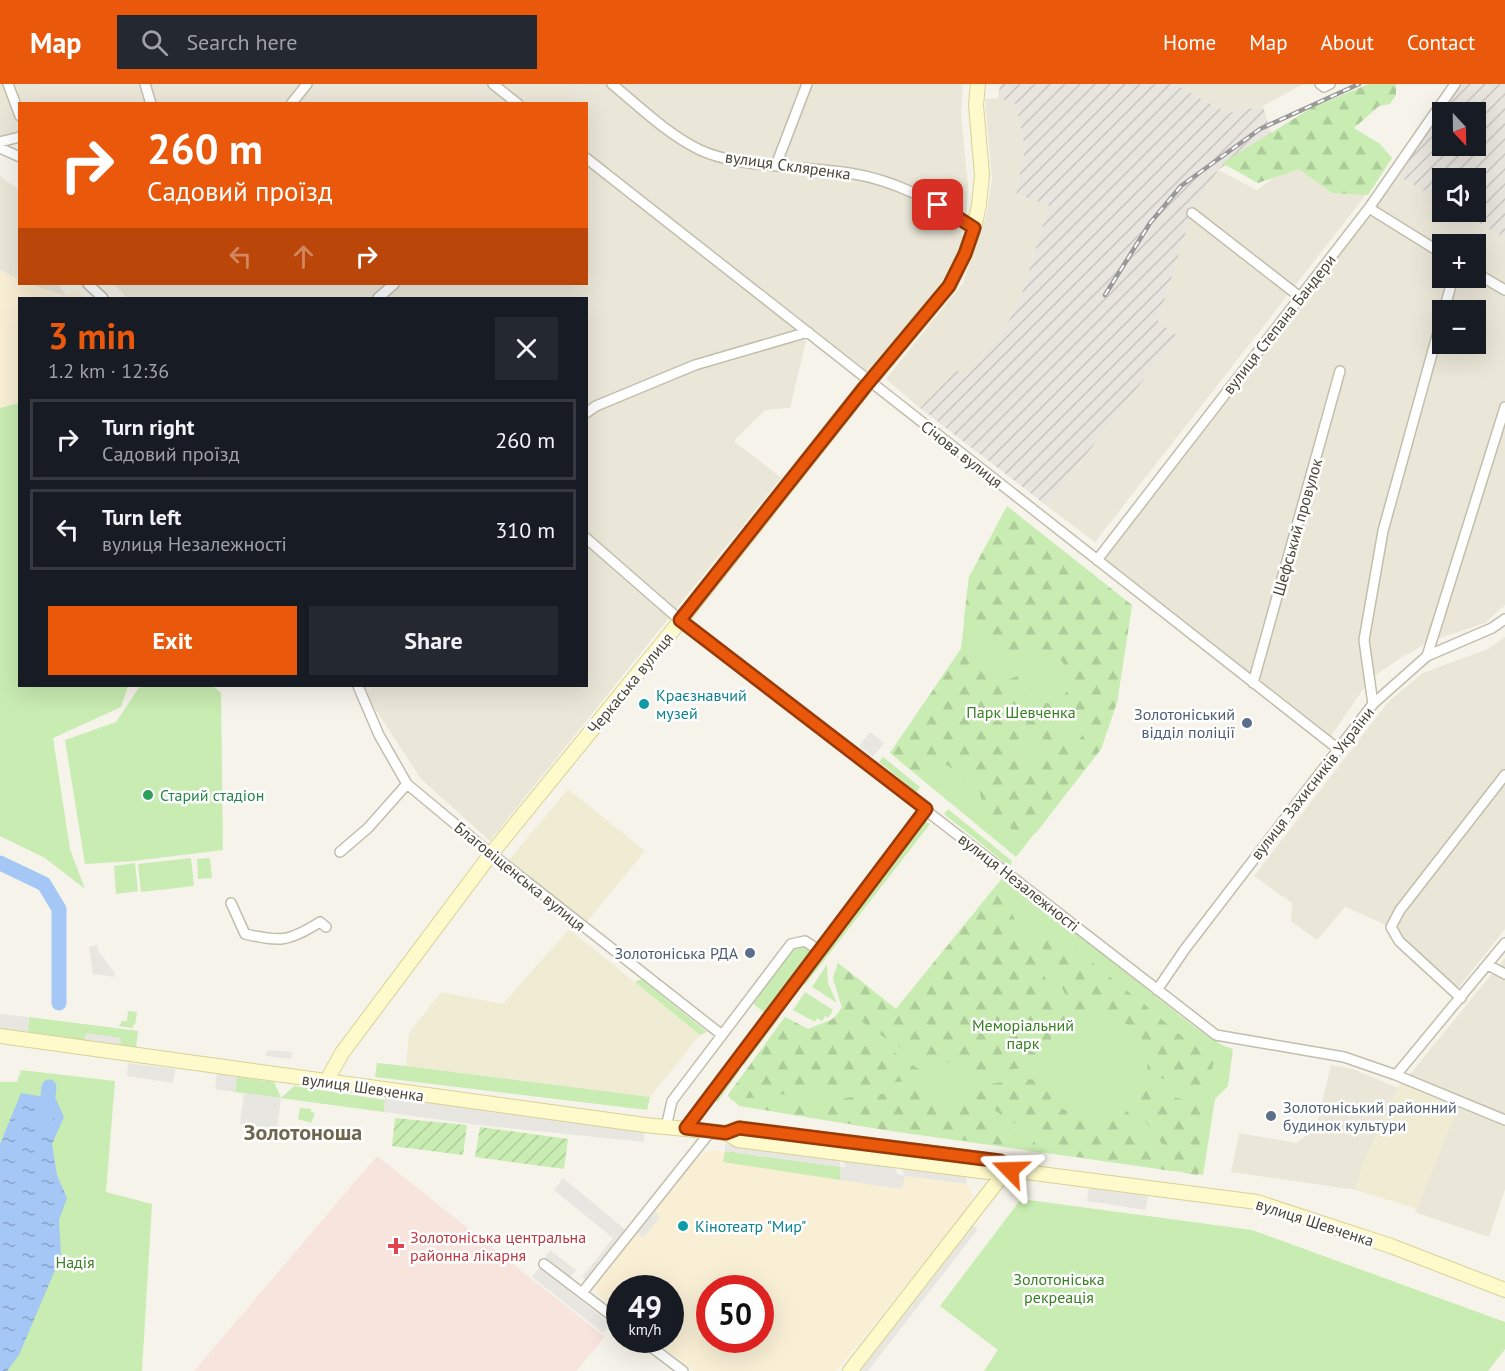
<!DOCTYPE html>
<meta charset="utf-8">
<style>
:root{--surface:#171b24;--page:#242831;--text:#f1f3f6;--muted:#9ea1a6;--line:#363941;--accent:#ea580c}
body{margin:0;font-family:"PT Sans",sans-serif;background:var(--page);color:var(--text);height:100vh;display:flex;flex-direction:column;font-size:22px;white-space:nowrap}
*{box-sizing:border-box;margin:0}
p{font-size:20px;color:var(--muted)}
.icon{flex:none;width:33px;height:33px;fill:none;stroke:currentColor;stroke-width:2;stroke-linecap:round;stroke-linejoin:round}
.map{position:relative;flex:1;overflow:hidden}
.details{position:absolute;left:18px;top:213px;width:570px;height:390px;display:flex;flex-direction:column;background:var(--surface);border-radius:0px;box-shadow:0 6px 24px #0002}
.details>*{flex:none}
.hud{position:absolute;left:18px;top:18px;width:570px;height:183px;border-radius:0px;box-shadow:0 6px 24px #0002;background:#ea580c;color:#fff;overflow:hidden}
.needle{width:39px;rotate:158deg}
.tools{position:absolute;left:1432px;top:18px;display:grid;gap:12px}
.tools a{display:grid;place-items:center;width:54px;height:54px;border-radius:0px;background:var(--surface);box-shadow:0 6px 24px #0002;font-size:30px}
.speed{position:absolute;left:606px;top:1191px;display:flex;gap:12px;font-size:30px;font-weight:700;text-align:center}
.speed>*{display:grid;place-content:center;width:78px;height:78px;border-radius:50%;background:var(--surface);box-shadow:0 6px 24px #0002;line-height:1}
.speed small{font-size:15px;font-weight:400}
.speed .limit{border:9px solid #d22;background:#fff;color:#111}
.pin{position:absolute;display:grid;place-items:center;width:51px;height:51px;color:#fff;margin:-26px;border-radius:12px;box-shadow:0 3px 9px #0006}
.me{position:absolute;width:66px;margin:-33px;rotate:292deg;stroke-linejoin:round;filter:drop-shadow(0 0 4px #0008)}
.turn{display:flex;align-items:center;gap:21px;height:126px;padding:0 30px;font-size:27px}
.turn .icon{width:78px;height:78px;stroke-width:2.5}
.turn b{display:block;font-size:42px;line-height:51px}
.lanes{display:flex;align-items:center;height:57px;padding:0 30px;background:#0003;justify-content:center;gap:30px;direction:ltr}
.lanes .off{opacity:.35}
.round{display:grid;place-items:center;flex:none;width:63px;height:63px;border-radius:0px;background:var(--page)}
.summary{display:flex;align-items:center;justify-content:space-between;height:102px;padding:0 30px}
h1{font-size:36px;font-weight:600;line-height:45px;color:var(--accent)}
.button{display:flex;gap:12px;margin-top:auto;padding:12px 30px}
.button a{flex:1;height:69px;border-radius:0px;background:var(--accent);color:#fff;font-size:24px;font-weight:600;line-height:69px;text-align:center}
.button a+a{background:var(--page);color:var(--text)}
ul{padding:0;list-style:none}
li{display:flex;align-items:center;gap:18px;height:81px;margin:0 12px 9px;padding:0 18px;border:3px solid var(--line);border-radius:0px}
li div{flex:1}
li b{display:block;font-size:22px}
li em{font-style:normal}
header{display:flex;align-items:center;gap:36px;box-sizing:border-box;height:84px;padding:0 30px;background:var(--accent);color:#fff}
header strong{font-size:28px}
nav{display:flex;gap:33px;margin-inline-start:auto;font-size:21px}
.search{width:420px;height:54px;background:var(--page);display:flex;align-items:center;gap:15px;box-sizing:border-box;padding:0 21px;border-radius:0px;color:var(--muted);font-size:22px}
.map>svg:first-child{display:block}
.residential{fill:#eae7d8;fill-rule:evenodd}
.commercial{fill:#f8efd5;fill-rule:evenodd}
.industrial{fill:url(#industrial-furrows);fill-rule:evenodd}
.education{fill:#efecd3}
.medical{fill:#f6e4dd}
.green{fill:#c8ecb1}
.forest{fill:url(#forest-firs);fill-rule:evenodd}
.garden{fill:url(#garden-furrows)}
.parking{fill:#e7e6e1}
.water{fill:url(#water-ripples)}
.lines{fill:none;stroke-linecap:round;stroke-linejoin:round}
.river{stroke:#a4c7f5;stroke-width:15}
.street-casing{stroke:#c2beac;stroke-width:12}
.secondary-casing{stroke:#d8d197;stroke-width:16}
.street{stroke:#fff;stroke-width:9}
.secondary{stroke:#fffacb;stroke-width:14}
.rail-casing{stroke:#999;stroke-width:4.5}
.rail{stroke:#fff;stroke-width:2;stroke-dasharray:7;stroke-linecap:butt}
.route-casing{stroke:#983908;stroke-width:15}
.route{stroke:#ea580c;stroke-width:10}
.culture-dot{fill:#0f9aa8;stroke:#fff;stroke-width:2}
.service-dot{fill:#5c6f8a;stroke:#fff;stroke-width:2}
.leisure-dot{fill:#2e9e5b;stroke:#fff;stroke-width:2}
.health-dot{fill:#e0444e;stroke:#fff;stroke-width:2}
.labels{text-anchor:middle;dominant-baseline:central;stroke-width:5;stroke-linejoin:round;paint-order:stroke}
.street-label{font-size:16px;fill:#4a4637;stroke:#fff}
.culture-label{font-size:16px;fill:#0d838f;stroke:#fff;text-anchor:start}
.park-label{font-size:16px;fill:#3a8126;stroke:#fff}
.service-label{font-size:16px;fill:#4e5e75;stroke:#fff;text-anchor:end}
.leisure-label{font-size:16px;fill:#27864d;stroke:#fff;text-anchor:start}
.health-label{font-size:16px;fill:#be3a42;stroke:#fff;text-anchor:start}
.district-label{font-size:22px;font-weight:bold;fill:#6e664e;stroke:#fff}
</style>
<header>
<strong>Map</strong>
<div class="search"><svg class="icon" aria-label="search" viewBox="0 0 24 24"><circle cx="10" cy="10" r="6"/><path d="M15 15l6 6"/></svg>Search here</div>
<nav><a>Home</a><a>Map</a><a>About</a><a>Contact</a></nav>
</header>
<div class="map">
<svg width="1505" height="1287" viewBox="0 0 1505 1287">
<defs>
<pattern id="industrial-furrows" width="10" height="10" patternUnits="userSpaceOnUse" patternTransform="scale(1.5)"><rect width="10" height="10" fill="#e8e5de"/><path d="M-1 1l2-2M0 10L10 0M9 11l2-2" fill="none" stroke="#c8c6bf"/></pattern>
<pattern id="forest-firs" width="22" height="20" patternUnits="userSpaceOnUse" patternTransform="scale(1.5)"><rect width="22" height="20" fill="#c8ecb1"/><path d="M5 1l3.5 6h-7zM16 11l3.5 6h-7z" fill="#adcc99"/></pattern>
<pattern id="garden-furrows" width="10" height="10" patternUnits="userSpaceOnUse" patternTransform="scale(1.5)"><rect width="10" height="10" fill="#c8ecb1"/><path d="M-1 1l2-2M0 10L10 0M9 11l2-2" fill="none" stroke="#adcc99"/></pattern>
<pattern id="water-ripples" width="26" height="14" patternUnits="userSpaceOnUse" patternTransform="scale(1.5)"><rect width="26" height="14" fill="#a4c7f5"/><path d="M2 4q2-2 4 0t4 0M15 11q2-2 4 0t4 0" fill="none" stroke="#88a3c7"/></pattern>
</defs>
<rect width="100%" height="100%" fill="#f6f4ea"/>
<path class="residential" d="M0,0H8L19,32V53L0,58Z
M15,0H963L961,32L968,101L966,139L957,171L932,213L863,291L808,249L790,324L765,326L734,357L781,394L490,757L421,695L372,620L365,602H586V214H127L114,200H586V20H21Z
M1174,0H1303L1263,22L1228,29Z
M998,14L1016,19L1025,64L1016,110L1049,121L1021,213L1005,244L966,292L956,286L920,324L886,295L963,199L986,133L992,95L985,15Z
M1337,46L1365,112L1095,458L1047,422L1177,252L1158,237L1192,129L1218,86L1257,106Z
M1393,89L1443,118V128H1460L1505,154V521L1485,539L1431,557L1402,573L1370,595L1331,652L1101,471ZM1443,160H1476V194H1443ZM1443,226H1476V260H1443Z
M0,92L19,106V196L0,186Z
M28,200H59L66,212Z
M1505,553V845L1455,908L1391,843L1345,823L1317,856L1291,837L1292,819L1254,792L1389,617L1423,589L1488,565Z
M1505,874V1105L1489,1153L1414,1128L1417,1125L1406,995Z
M1331,981L1353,985L1398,1004L1363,1080L1356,1106L1231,1088L1239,1049L1297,1059L1316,1044Z"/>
<path class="commercial" d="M0,186L19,196L20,200H28L66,212L75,205L85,214H20L19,319L0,324Z
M711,1066L967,1100L971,1105L972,1118L967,1127L836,1287H694L654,1256H670V1204H620L619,1228L598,1211L595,1203L596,1199L698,1072ZM710,1204H760V1256H710Z"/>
<path class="industrial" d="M1000,0H1174L1228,29L1263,22L1271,49L1218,86L1192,129L1158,237L1177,252L1047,422L920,324L956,286L966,292L1005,244L1021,213L1049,121L1016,110L1025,64L1016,20L998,14Z
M1455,0H1505V154L1460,128H1476V94H1443V118L1393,89ZM1443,28H1476V62H1443Z"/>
<path class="education" d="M568,705L645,767L587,838L508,777Z
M569,845L700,951L650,1013L406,982L409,949L441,908L503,920Z
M1401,998L1459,1021L1417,1125L1356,1106L1363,1078Z"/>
<path class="medical" d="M377,1072L605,1253L576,1287H194Z"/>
<path class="green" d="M19,319L20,602H128L121,623L53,654L70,765L85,805L45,774L0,752V324Z
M969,493L1132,521L1117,618L1101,665L1016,773L890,669L961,565Z
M140,602H213L221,609L223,766L134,777L85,780L65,656L116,638Z
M883,673L920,703L916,708L879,678Z
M948,725L1012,777L1010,783L944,730Z
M925,737L930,740L805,901L801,898Z
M191,774L194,802L141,808L138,780Z
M210,774L212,794L198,795L197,775Z
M135,779L138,807L116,810L114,782Z
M1004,792L1196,944L1222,961L1233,965L1228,1002L1215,1015L1203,1091L891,1047L739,1022L728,1011L785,933L808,945L835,934L842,923L833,894L838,879L896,925Z
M802,861L812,868L765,929L752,919L793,865Z
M827,880L828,899L837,919L812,903Z
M641,895L707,948L700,951L635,898Z
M805,908L833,926L828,934L825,932L822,937L817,934L815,938L793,926Z
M128,927L137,928L135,941L133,940V944L119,942L122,937H127Z
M774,928L780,933L744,981L738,976Z
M29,933L138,947L136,964L120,961L121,954L86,950L85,956L28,948Z
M377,979L406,982L650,1013L647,1026L375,993Z
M734,981L740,986L717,1019L714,1008Z
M21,986L115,997L106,1108L152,1120L142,1287H0V998H17Z
M237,993L274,998L281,1014L294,1002L385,1016L384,1028L235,1008Z
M300,1024L311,1025V1028L315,1029L311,1039L298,1035Z
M725,1067L841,1083L840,1096L723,1078Z
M1021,1115L1252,1146L1505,1238V1265L1488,1287H984L998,1266L940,1222Z"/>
<path class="forest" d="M1369,0H1399L1396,1V11L1390,20L1379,22L1354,44L1380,60L1392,74L1368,111L1332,109L1299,85L1258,99L1222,79L1313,23Z
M1007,422L1132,521L1117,618L1101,665L1036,749L1016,751L1009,742L981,723C981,717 982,710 978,704C972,696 945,678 936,677L917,690L890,669L961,565L995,601L1022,590C1016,628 1075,630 1070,588L1060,575L1052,571L1035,573L997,563L985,556L964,535L969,493ZM1053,623L1085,648L1071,666L1039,640ZM1028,643L1052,663L1032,688L1008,669Z
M997,801L1068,937C1052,951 1044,961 1042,983L963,989C954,976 943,975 929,984L842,924L833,894L838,879L896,925Z
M1021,820L1132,911L1115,932L1096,929L1076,932Z
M1138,915L1149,924L1133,945L1122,937Z
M837,930L926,990L925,995L731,1016L728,1011L785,933L808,945C818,942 831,939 837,930Z
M1155,930L1184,954L1217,960L1208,1007L1146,990C1150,975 1148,963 1139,951Z
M1043,994L1046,1006L1051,1014L1029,1048L964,1007L967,1002Z
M925,1005L929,1010L886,1046L765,1026L766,1023Z
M1143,1005L1205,1021L1201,1046L1205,1047L1198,1091L1184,1089L1133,1021Z
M958,1013L1023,1054L1015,1063L901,1048L935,1014L947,1018Z
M1057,1021L1068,1028L1043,1069L1028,1067Z
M1127,1027L1172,1087L1050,1069L1076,1032C1095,1039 1109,1036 1127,1027Z"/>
<path class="garden" d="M395,1034L467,1041L463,1071L392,1062Z
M480,1043L568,1055L564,1085L475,1073Z"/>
<path class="parking" d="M870,648L884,659L873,673L859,662Z
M97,861L99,868L115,889L114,893L93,890L89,863Z
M0,930L29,933L28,948L0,944Z
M86,949L121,954L120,961L85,956Z
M267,966L292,968L291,975L266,972Z
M128,979L175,985L173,999L127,992Z
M217,990L237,993L235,1008L215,1005Z
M386,1006L645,1041L644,1058L478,1041L384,1028Z
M244,1009L281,1014L277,1045L240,1040Z
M725,1060L838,1074L841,1083H846L842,1076L894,1082L897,1090L904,1092L902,1085L966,1089L967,1100L905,1092L902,1105L840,1096V1083L725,1067Z
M563,1094L627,1147L587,1197L582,1193L613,1154L554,1106Z
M1089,1104L1148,1112L1146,1126L1087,1117Z
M653,1121L659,1134L643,1154L634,1145Z
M967,1137L978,1145L868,1287H850Z
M550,1166L576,1186L570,1193L545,1173Z
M540,1183L610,1240L603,1249L532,1193Z"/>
<path class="water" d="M21,1009L56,1015L64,1033L52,1060L57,1091L67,1114L59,1136L61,1172L19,1271L7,1287H0V1060Z"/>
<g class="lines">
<path class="river" d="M0,779L44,800L59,825V919
M46,1033L49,1003"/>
<defs>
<path id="street" d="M8,0L20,32
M145,0L151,20
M493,0L518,20
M612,0C640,23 667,50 700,66C738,84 806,82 849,89C900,97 932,118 974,144
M1320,0L1324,3L1330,0
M291,20L307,0
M0,58L20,53
M0,64L20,73
M586,74L1338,665
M776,81L807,0
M1369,124L1443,170
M1192,129L1300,213
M1476,189L1505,206
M88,200L103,214
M378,214L394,200
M1444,226L1453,194
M586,329L596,322L695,281L808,248
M586,454L680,536L1216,951L1344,973L1396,991L1505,1036
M1097,476L1369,124L1455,0
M1427,572L1505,323
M1253,599L1340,287
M358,602L379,651L407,700L484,764L722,951
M1373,620L1364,556L1383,447L1443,230
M340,768L368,744L407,700
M231,819L245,850C281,858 288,858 320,838L326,843
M1488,881L1505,890
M1157,906L1185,865L1373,620L1427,572L1492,544L1505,535
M1461,914L1399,857L1391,843L1400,826L1505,691
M1396,991L1505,859
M666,1043L672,1017L791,860L805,857L820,867
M686,1044L926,725
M544,1180L620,1238
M582,1209L711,1047
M642,1256L683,1287"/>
<path id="secondary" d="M0,952L645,1041L726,1049L738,1056L988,1088
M326,998L342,969L491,770L677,541L864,304L949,202L965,170L974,144L979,121L982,91L976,21L978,0
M726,1049L739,1044L996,1077
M1010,1086L1257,1118L1391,1162L1505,1206
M850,1287L997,1098"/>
</defs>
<use href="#street" class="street-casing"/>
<use href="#secondary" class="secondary-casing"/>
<use href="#street" class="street"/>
<use href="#secondary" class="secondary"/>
<defs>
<path id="rail" d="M1105,211L1150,139L1181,102L1260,45L1359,0"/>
</defs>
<use href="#rail" class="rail-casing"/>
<use href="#rail" class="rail"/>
</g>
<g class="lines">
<defs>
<path id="route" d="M938,121L974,144L965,170L949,202L864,304L680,536L926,725L686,1044L726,1049L739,1044L1000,1077L1006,1080L1010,1086"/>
</defs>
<use href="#route" class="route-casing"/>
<use href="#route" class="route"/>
</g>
<g class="culture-dot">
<circle cx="644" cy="620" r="6"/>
<circle cx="683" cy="1142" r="6"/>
</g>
<g class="service-dot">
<circle cx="1247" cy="639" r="6"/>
<circle cx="750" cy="869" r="6"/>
<circle cx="1271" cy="1032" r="6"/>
</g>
<circle class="leisure-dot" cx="148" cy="711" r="6"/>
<path class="health-dot" d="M393 1153h6v6h6v6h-6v6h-6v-6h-6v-6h6z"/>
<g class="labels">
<g class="street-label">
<text transform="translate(788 81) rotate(8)">вулиця Скляренка</text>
<text transform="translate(1279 240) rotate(-52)">вулиця Степана Бандери</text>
<text transform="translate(962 370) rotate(38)">Січова вулиця</text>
<text transform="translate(1297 443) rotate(-74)">Шефський провулок</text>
<text transform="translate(630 599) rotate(-51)">Черкаська вулиця</text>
<text transform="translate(1312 699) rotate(-52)">вулиця Захисників України</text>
<text transform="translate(520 792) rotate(39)">Благовіщенська вулиця</text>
<text transform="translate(1019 798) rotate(38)">вулиця Незалежності</text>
<text transform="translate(363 1003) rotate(8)">вулиця Шевченка</text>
<text transform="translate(1315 1138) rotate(18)">вулиця Шевченка</text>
</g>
<g class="culture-label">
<text x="656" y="611">Краєзнавчий<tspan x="656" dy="18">музей</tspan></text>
<text x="695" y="1142">Кінотеатр "Мир"</text>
</g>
<g class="park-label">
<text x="1021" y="628">Парк Шевченка</text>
<text x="1023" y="941">Меморіальний<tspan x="1023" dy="18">парк</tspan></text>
<text x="75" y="1178">Надія</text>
<text x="1059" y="1195">Золотоніська<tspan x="1059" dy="18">рекреація</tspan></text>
</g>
<g class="service-label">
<text x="1235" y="630">Золотоніський<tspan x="1235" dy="18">відділ поліції</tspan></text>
<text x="738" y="869">Золотоніська РДА</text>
<text x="1283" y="1023" text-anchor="start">Золотоніський районний<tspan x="1283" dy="18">будинок культури</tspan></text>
</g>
<g class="leisure-label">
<text x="160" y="711">Старий стадіон</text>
</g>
<g class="health-label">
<text x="410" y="1153">Золотоніська центральна<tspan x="410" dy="18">районна лікарня</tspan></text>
</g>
<g class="district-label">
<text x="303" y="1048">Золотоноша</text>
</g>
</g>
</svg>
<div class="tools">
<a><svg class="needle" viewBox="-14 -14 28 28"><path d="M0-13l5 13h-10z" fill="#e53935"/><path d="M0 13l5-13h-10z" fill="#9ea1a6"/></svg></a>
<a><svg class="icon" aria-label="sound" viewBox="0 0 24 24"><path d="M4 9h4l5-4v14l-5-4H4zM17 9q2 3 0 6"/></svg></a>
<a>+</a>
<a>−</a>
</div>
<div class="speed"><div>49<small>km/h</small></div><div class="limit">50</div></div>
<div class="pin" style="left:938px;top:121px;background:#d93025"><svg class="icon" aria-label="arrive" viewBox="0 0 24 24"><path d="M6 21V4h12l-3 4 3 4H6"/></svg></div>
<svg class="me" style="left:1010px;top:1086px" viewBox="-20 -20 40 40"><path d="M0-17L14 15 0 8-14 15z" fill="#ea580c" stroke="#fff" stroke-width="4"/></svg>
<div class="hud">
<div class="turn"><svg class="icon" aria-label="right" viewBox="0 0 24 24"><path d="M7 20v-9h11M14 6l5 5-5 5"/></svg><div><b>260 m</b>Садовий проїзд</div></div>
<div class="lanes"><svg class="icon off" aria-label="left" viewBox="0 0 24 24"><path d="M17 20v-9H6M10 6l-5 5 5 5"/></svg><svg class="icon off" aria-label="ahead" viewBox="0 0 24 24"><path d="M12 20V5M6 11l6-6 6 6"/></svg><svg class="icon" aria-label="right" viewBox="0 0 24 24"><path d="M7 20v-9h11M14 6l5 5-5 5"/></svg></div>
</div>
<section class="details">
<div class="summary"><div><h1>3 min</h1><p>1.2 km · 12:36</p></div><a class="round"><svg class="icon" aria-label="close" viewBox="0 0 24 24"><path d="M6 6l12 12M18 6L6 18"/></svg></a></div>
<ul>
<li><svg class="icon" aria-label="right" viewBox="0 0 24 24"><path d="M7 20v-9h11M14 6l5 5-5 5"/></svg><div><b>Turn right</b><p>Садовий проїзд</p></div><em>260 m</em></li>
<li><svg class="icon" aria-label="left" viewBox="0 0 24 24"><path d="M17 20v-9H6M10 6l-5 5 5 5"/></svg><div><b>Turn left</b><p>вулиця Незалежності</p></div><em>310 m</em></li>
</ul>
<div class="button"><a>Exit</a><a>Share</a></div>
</section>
</div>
